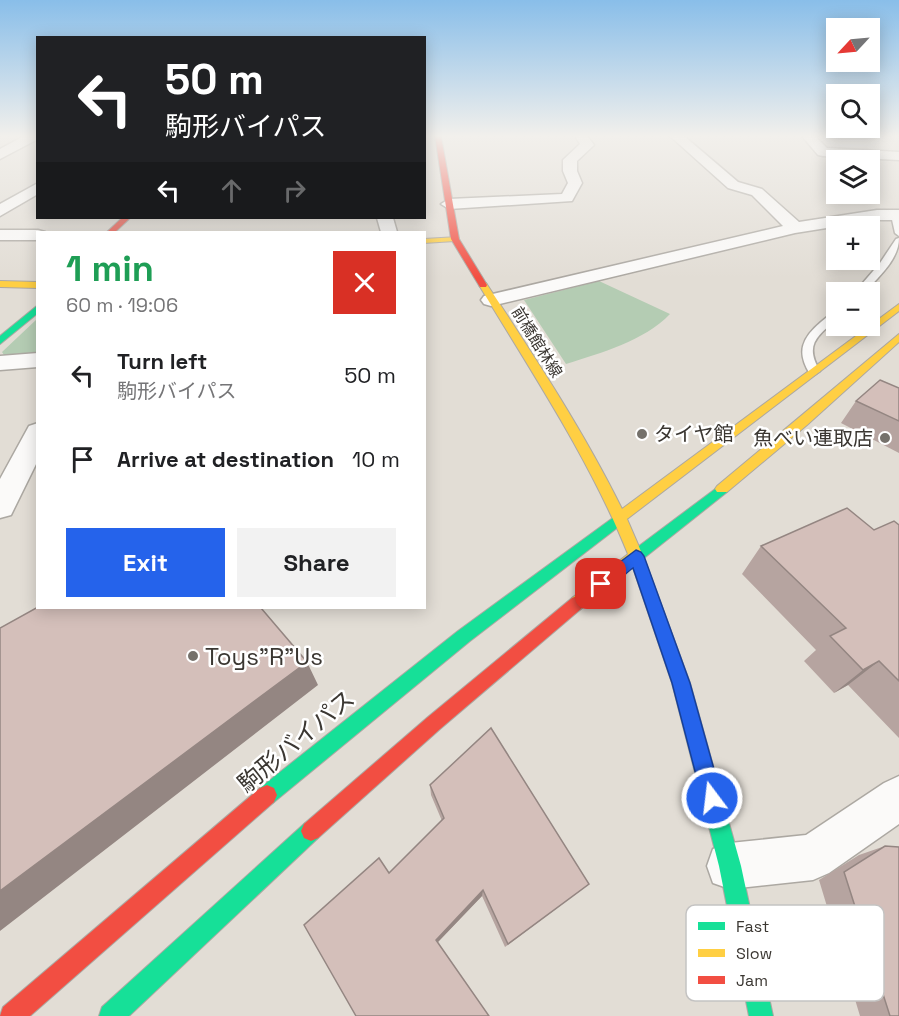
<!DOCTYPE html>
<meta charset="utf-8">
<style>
:root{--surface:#fff;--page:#f2f2f2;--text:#202124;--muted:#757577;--accent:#2563eb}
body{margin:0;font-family:"Space Grotesk","Noto Sans JP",sans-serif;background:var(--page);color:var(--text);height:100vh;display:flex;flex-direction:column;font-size:22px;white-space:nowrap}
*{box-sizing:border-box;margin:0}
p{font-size:20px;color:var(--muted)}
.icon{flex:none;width:33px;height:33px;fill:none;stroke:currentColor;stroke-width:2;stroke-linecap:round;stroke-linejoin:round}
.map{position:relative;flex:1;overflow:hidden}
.details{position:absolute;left:36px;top:231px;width:390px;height:378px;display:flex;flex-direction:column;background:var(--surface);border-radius:0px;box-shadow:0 3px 15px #0003}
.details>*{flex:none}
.guide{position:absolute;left:36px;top:36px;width:390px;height:183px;border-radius:0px;box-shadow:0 3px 15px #0003;background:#202124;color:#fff;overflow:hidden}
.needle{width:39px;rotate:244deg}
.fabs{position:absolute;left:826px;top:18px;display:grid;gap:12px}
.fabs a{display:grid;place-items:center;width:54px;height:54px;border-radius:0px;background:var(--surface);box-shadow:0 3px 15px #0003;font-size:30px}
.pin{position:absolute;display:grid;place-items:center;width:51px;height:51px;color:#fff;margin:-26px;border-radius:12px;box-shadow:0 3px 9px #0006}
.me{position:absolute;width:66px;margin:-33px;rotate:345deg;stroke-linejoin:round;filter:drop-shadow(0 0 4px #0008)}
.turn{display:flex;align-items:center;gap:21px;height:126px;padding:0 30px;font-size:27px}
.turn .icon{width:78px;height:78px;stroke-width:2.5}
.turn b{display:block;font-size:42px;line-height:51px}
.lanes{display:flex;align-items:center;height:57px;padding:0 30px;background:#0003;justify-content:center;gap:30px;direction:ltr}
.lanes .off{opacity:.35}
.round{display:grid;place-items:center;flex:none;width:63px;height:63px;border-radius:0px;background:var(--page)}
.summary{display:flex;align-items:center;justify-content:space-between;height:102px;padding:0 30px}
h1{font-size:36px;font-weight:700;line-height:45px;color:#1e9e55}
.action{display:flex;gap:12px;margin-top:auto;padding:12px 30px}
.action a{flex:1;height:69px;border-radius:0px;background:var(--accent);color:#fff;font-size:24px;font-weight:700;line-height:69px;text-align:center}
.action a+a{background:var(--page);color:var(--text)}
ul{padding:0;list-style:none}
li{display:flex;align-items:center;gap:18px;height:84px;padding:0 30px}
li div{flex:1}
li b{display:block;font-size:22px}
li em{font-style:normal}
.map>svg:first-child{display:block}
.green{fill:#b4ccb3}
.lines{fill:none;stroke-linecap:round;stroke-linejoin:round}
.lane-casing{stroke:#aca8a2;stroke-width:3}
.street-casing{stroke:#aca8a2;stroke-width:3}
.fast-casing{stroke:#aca8a2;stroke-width:2}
.slow-casing{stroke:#aca8a2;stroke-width:2}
.jam-casing{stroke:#aca8a2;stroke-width:2}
.lane{fill:#fbfaf9;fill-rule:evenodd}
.street{fill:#fbfaf9;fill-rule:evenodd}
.fast{fill:#16e098;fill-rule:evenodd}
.slow{fill:#ffcf43;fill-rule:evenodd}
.jam{fill:#f24e42;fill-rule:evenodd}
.wall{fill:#b6a4a0}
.shaded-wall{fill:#948682}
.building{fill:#d4bfba;stroke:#948682;stroke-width:1.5}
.route{fill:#2563eb;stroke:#184099;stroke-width:1.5}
.poi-dot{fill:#75716b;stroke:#fff;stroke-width:2}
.labels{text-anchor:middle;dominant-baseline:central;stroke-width:5;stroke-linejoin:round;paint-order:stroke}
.far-street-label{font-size:16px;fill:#3b3732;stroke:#fff}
.poi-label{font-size:20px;fill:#3b3732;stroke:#fff;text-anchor:start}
.near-poi-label{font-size:24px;fill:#3b3732;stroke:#fff;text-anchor:start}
.near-street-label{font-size:24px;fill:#3b3732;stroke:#fff}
.key{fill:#fff;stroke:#c4c3c2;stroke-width:1.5}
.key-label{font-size:16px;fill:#3b3732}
</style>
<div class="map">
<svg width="899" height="1016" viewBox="0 0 899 1016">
<rect width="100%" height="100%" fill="#e2ddd5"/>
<path class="green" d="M599,281L670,314C644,341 601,353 566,364L524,300Z
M37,319V352L4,355L2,352Z"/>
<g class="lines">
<defs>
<path id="lane" d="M895,213L899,215V236L895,233L891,215Z
M899,238C899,260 878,277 865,292H855L880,263L896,239Z
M837,311V319C817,336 804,345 820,371L814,375L810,374C796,352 802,338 821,322C826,318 831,313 837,311Z"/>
<path id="street" d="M24,136H38V139L0,159V149Z
M575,136H587L594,145L577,161V171L582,183L572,201L449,209L441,204L449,199L562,194L568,183L563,171V160L580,144Z
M670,136H684L738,182L762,189L799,222L877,210H899V220H877L795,233L491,306L484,304L481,300L484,296L783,226L752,195L728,188Z
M802,136H815L827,148L899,152V160L823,156L818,155Z
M38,183V194L0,216V204Z
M377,218H393L397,232H381Z
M0,230H38L45,232H38V240H0Z
M38,353V367L0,370V356Z
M38,423V460L11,515L0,518V479L29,426Z
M899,776V824L829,873L813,880L730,889L713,883L707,866L713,849L730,843L806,835L884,783Z"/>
<path id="fast" d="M38,305V313L0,344V336Z
M722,484L729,489L727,492L644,558L690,683L741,866L773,1016H749L719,866L672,683L629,556L631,552Z
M621,512L626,513L628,517L626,521L470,641L274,802L267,805L260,802L257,795L260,788L458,631Z
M311,821L318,824L321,831L318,838L129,1016H99L102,1007L304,824Z"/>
<path id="slow" d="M458,237L459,239L455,241L424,243V239Z
M0,281L38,282V288L0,287Z
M480,283H486C534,356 583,430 622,509L899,304V311L627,519L643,556L641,560L582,608L577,610L572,608L569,603L572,598L628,554C589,458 532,373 479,285Z
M899,334V342L807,425L727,492H717L715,489L717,486Z"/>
<path id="jam" d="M435,136H441L459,239L487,285L486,287H480L451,239Z
M122,218H130L115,232H107Z
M577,596L582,598L585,603L582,608L440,729L318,838L311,841L304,838L301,831L304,824L428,717L572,598Z
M267,785L274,788L277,795L274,802L30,1016H0L3,1007L260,788Z"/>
</defs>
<use href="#lane" class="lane-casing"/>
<use href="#street" class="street-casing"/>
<use href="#fast" class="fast-casing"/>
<use href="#slow" class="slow-casing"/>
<use href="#jam" class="jam-casing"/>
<use href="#lane" class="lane"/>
<use href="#street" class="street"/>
<use href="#fast" class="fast"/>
<use href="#slow" class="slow"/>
<use href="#jam" class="jam"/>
</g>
<path class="wall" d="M899,388V453L841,423L856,401Z
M899,525V738L848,685L834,693L804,661L816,650L742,574L761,546L874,530Z
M430,785L589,884L505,947L482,896L438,942L442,821L431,795Z
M885,846L899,1016H860L819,880L859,855Z"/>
<path class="shaded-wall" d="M879,661L848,685L834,693L863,670Z
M307,662L318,685L0,931V891Z
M483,890L482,896L437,943L436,940Z"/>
<path class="building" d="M880,380L899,388V421L856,401Z
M847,508L874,530L894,521L899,525V681L879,661L863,670L830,636L846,628L761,546Z
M38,607L261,608L307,662L0,891V628Z
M491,728L589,884L508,944L483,890L436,940L489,1016H356L304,925L379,858L389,873L444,818L430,785Z
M885,846L899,847V1016H890L844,872Z"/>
<linearGradient id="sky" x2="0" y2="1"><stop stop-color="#89bee9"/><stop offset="0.49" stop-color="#f2f0ec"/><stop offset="1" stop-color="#f2f0ec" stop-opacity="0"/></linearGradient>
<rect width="899" height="278" fill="url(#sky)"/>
<path class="route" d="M636,550L641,552L644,556L690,683L722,798L719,805L712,807L705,805L702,798L672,683L633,568C623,575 608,593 596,589L593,584L596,580Z"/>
<g class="poi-dot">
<circle cx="642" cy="434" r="6"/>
<circle cx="885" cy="438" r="6"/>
<circle cx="193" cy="656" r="6"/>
</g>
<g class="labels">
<g class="far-street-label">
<text transform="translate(537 342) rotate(58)">前橋館林線</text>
</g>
<g class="poi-label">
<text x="654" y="434">タイヤ館</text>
<text x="873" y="438" text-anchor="end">魚べい連取店</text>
</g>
<g class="near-poi-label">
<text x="205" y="656">Toys"R"Us</text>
</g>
<g class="near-street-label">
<text transform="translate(296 741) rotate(-40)">駒形バイパス</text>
</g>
</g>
<rect x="686" y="905" width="198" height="96" rx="9" class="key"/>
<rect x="698" y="922" width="27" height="8" fill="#16e098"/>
<rect x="698" y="949" width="27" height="8" fill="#ffcf43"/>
<rect x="698" y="976" width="27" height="8" fill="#f24e42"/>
<g class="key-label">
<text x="736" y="932">Fast</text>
<text x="736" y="959">Slow</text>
<text x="736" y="986">Jam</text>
</g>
</svg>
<div class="fabs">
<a><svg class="needle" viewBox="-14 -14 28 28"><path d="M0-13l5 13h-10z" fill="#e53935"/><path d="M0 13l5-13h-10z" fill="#757577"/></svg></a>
<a><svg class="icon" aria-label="search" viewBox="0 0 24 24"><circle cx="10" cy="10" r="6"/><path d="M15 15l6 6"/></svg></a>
<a><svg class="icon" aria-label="layers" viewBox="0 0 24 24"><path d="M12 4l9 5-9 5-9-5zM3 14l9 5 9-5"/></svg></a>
<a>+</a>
<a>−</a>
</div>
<div class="pin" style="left:601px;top:584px;background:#d93025"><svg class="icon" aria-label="arrive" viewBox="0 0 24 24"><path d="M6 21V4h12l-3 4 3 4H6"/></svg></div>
<svg class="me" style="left:712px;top:798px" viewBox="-20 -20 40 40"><circle r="17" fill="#2563eb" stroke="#fff" stroke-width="3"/><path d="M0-11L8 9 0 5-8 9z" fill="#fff"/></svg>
<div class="guide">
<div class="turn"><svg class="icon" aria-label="left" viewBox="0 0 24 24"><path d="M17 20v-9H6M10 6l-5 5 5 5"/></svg><div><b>50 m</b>駒形バイパス</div></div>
<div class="lanes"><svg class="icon" aria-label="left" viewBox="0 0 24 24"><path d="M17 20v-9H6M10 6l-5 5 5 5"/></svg><svg class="icon off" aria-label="ahead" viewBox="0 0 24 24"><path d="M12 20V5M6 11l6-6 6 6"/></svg><svg class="icon off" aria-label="right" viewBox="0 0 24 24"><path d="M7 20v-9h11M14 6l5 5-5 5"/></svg></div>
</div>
<section class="details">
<div class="summary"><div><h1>1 min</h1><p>60 m · 19:06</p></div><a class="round" style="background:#d93025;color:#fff"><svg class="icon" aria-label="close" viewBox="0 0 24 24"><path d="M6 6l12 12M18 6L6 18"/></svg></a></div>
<ul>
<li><svg class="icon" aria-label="left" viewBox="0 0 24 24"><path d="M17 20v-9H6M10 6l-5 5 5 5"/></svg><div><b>Turn left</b><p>駒形バイパス</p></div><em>50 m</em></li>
<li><svg class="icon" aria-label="arrive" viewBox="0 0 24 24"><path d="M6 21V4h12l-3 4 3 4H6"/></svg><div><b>Arrive at destination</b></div><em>10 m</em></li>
</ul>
<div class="action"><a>Exit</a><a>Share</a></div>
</section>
</div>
